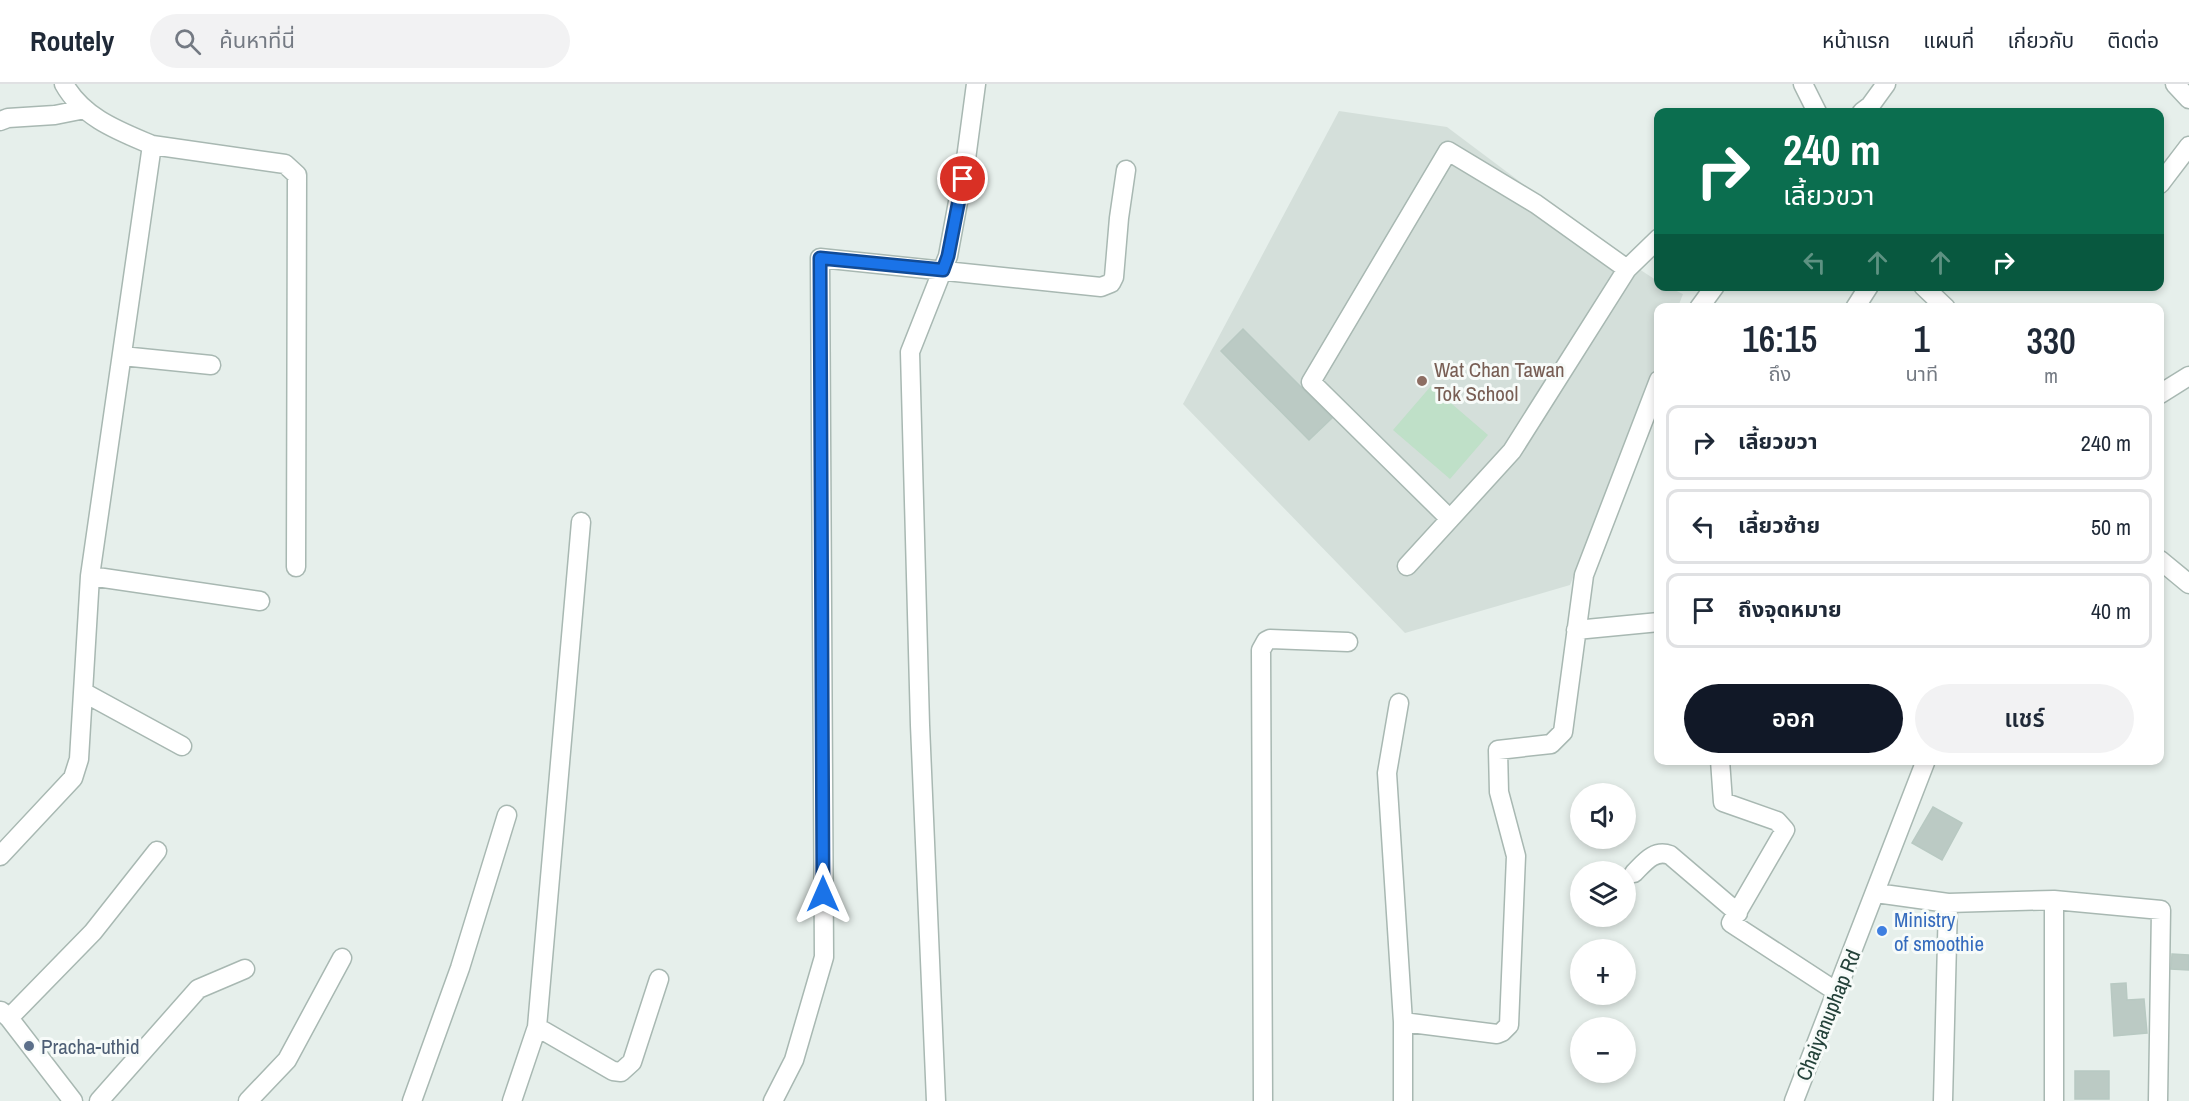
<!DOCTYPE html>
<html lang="th">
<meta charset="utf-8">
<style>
:root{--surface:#fff;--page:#f2f2f3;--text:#1f2937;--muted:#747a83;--line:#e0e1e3;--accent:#111827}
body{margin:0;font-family:"Archivo Narrow","Noto Sans Thai",sans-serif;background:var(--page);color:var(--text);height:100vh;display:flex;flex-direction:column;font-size:22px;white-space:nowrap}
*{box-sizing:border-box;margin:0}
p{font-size:20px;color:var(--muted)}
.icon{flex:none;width:33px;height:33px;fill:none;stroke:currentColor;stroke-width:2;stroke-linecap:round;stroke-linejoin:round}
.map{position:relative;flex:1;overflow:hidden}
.side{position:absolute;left:1654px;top:219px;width:510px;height:462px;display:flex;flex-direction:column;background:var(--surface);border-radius:12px;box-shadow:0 3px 9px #0003}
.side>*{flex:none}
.top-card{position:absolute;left:1654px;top:24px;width:510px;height:183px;border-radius:12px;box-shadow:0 3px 9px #0003;background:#0b6e4f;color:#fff;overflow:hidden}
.controls{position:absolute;left:1570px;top:699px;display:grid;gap:12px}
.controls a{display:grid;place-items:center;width:66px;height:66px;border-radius:50%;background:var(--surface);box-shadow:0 3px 9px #0003;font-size:30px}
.pin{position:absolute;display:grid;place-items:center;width:51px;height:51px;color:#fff;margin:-26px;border:3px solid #fff;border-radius:50%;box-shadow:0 2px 6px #0007}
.me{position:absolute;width:66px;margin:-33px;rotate:0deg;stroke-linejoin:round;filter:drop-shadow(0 0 4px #0008)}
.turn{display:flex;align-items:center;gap:21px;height:126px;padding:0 30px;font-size:27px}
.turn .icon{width:78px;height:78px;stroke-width:2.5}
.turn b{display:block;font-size:42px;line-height:51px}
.lanes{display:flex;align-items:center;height:57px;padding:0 30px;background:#0003;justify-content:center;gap:30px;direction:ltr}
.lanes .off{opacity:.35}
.eta{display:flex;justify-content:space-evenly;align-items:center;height:102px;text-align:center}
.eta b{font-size:36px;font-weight:600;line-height:42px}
.action{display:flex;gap:12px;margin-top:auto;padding:12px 30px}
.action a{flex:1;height:69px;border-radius:36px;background:var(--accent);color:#fff;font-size:24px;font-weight:600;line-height:69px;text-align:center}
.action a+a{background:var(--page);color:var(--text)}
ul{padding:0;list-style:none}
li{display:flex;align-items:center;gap:18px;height:75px;margin:0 12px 9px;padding:0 18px;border:3px solid var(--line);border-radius:12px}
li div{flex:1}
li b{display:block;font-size:22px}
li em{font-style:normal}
header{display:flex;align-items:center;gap:36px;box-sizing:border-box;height:84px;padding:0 30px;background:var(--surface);border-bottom:2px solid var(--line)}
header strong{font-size:28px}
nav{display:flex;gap:33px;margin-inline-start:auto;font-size:21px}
.search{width:420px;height:54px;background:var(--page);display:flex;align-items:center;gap:15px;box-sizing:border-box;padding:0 21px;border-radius:33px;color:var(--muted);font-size:22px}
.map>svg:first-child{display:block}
.built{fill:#d4dfda}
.green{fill:#bfe0c8}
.building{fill:#bbcac4;stroke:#b8c9c2;stroke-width:1.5}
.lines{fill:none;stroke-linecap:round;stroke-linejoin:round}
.minor-casing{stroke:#a8b8b2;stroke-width:21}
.minor{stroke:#fff;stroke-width:18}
.route-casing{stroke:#114b97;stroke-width:15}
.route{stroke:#1a73e8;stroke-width:10}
.education-dot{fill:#8d6e63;stroke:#f7fbf9;stroke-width:2}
.shop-dot{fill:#3f7fe0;stroke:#f7fbf9;stroke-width:2}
.service-dot{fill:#5c6f8a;stroke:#f7fbf9;stroke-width:2}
.labels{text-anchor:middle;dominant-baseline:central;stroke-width:6;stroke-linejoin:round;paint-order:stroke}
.education-label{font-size:21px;fill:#785e54;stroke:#f7fbf9;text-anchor:start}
.shop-label{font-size:21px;fill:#366cbe;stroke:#f7fbf9;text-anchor:start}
.street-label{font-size:21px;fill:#24423a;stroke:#f7fbf9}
.service-label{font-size:21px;fill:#4e5e75;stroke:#f7fbf9;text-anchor:start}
</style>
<header>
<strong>Routely</strong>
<div class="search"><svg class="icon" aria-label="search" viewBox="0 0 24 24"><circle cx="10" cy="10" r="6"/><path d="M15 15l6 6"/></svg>ค้นหาที่นี่</div>
<nav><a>หน้าแรก</a><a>แผนที่</a><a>เกี่ยวกับ</a><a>ติดต่อ</a></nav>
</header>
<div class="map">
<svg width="2189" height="1017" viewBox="0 0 2189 1017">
<rect width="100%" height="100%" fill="#e6efeb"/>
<path class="built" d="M1339,27L1447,43L1619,172L1659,198V202L1668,203L1683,210L1678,223L1659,224V274L1570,501L1405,549L1183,320Z"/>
<path class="green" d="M1431,302L1488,351L1450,395L1393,346Z"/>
<path class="building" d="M1243,245L1332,334L1309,356L1221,267Z
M1933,723L1962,739L1942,776L1912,759Z
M2172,870L2189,871V886L2171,885Z
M2126,899L2127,916L2144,915L2147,949L2114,952L2111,900Z
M2075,987H2109V1015H2075Z"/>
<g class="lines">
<defs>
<path id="minor" d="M1803,0L1817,28
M2175,0L2189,15
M1862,28L1870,22L1886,0
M0,37L8,34L55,31L85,25
M152,61L285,80L297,91L296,483
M2160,100L2189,62
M1627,185L1536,120L1448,67L1311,298L1450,435L1512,367L1627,185L1659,154
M1923,202L1946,224
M1699,224L1715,202
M1855,224L1869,202
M122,272L211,281
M2160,310L2189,292
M2160,476L2189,500
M1407,482L1450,435
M90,492L260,517
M1576,546L1659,538
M83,608L182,662
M1399,619L1387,689L1403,938V1017
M1720,676L1723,718L1777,737L1785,746L1731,839L1837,908
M0,772L73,694L79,675L90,492L152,61C119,47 83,34 64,0
M1634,789C1644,779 1654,765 1670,771L1738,829
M1876,809L1948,819L2054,816L2161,826L2158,1017
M1,927L9,934L73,1017
M9,934L93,848L157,767
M1403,938L1497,950L1502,948L1509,941L1516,772L1499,708L1498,666L1551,660L1563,648L1584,491L1659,296
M537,943L613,987L621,988L632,978L659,895
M99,1017L198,905L245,885
M248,1017L287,976L342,874
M412,1017L460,884L507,731
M512,1017L537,943L581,438
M773,1017L794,976L824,873L820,174L1101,203L1111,199L1114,193L1119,134L1126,86
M936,1017L920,641L910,268L948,172L966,75L976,0
M1263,1017L1261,566L1266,557L1270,555L1348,558
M1794,1017L1926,676
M1943,1017L1948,819
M2054,1017V816"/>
</defs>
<use href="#minor" class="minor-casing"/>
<use href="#minor" class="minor"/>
</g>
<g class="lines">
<defs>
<path id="route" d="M823,810L820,174L943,186L948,172L963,95"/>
</defs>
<use href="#route" class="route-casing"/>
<use href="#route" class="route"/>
</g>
<circle class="education-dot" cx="1422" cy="297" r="6"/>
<circle class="shop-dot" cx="1882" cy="847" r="6"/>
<circle class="service-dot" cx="29" cy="962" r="6"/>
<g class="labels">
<g class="education-label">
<text x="1434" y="285">Wat Chan Tawan<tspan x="1434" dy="24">Tok School</tspan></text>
</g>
<g class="shop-label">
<text x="1894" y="835">Ministry<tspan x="1894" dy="24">of smoothie</tspan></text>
</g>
<g class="street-label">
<text transform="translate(1828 931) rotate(-68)">Chaiyanuphap Rd</text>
</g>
<g class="service-label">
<text x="41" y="962">Pracha-uthid</text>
</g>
</g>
</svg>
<div class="controls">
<a><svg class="icon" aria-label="sound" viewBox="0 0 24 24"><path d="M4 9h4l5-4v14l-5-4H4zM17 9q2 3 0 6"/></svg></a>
<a><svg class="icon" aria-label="layers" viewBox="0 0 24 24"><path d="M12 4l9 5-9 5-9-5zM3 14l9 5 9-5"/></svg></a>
<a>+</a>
<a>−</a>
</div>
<div class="pin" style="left:963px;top:95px;background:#d93025"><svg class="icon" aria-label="arrive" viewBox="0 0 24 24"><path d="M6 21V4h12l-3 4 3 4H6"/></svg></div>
<svg class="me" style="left:823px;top:810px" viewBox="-20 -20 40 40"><path d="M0-17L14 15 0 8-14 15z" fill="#1a73e8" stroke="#fff" stroke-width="4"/></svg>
<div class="top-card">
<div class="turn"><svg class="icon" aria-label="right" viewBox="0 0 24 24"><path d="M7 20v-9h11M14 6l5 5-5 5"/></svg><div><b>240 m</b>เลี้ยวขวา</div></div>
<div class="lanes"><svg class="icon off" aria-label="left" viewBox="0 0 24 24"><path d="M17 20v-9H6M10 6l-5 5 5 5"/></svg><svg class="icon off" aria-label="ahead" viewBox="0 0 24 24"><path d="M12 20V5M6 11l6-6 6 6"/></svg><svg class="icon off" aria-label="ahead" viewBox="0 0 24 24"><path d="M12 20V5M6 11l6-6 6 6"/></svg><svg class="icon" aria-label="right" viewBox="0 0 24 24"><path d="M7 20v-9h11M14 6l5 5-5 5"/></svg></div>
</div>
<section class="side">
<div class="eta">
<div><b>16:15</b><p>ถึง</p></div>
<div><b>1</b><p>นาที</p></div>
<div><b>330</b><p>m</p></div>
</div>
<ul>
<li><svg class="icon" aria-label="right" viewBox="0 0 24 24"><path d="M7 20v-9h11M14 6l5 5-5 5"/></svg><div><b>เลี้ยวขวา</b></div><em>240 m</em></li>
<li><svg class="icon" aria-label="left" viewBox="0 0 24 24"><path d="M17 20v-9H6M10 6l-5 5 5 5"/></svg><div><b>เลี้ยวซ้าย</b></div><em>50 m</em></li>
<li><svg class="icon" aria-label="arrive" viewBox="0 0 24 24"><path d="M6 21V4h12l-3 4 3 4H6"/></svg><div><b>ถึงจุดหมาย</b></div><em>40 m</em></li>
</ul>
<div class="action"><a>ออก</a><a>แชร์</a></div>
</section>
</div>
